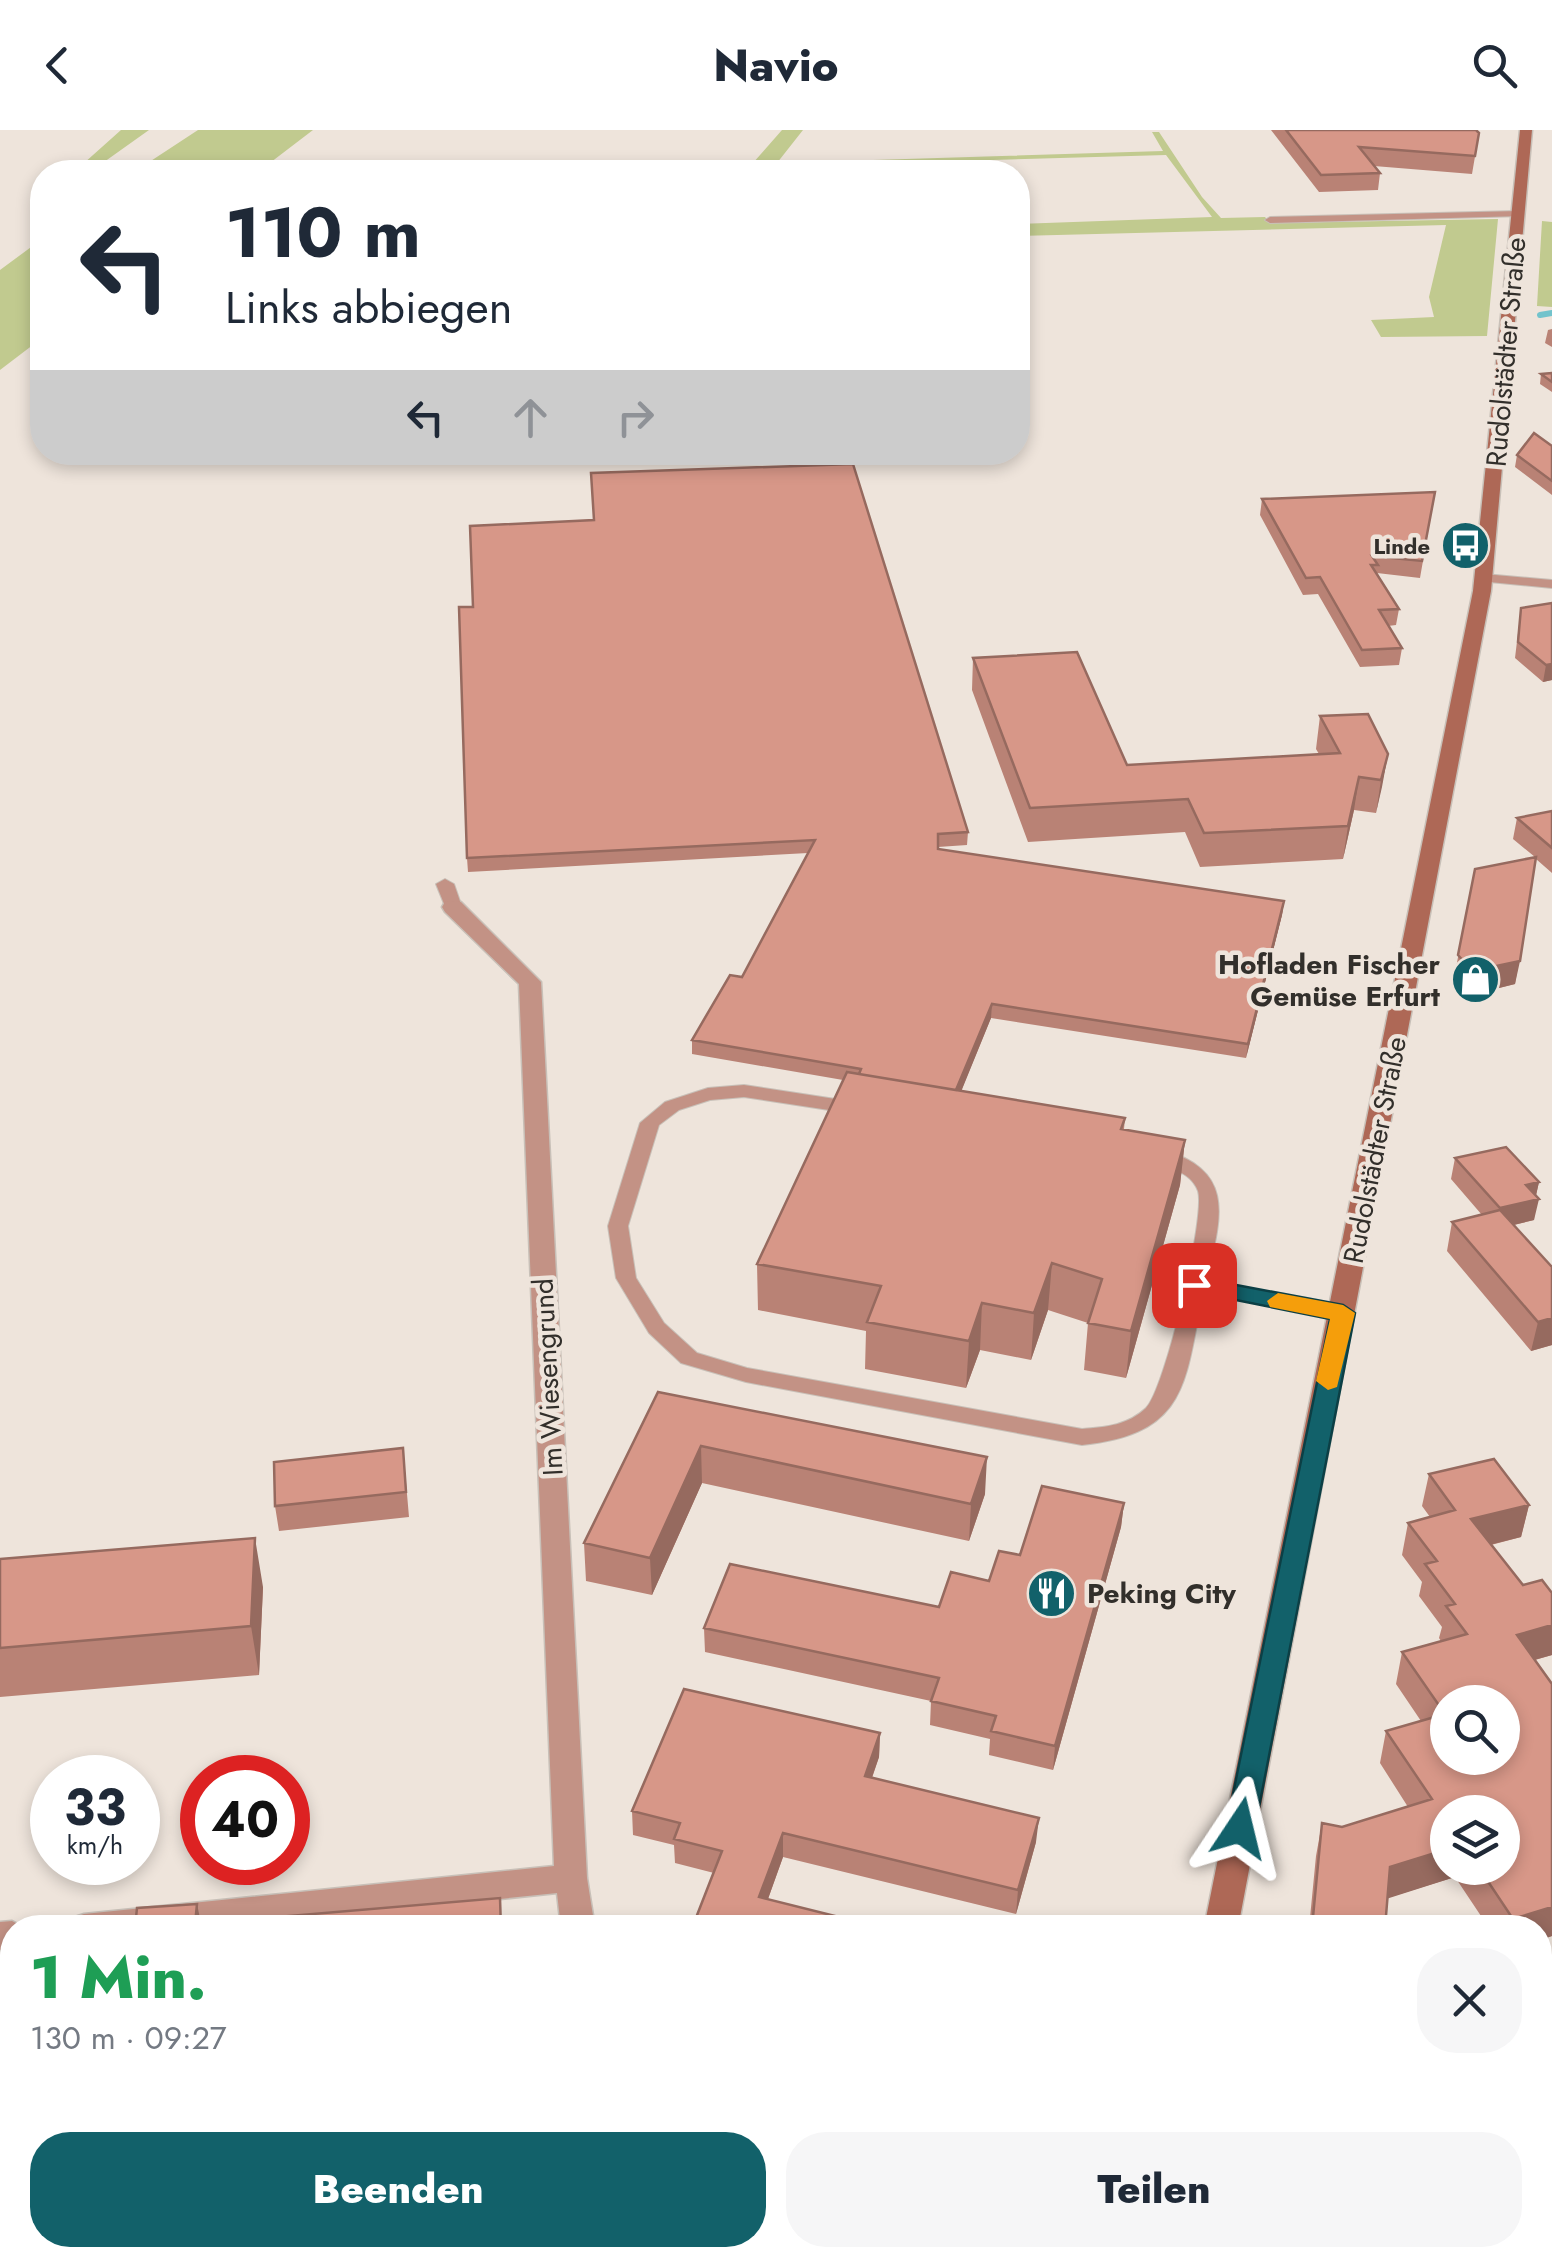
<!DOCTYPE html>
<html lang="de">
<meta charset="utf-8">
<style>
:root{--surface:#fff;--page:#f6f6f7;--text:#1f2937;--muted:#747a83;--accent:#12616a}
body{margin:0;font-family:Jost,sans-serif;background:var(--page);color:var(--text);height:100vh;display:flex;flex-direction:column;font-size:38px;white-space:nowrap}
*{box-sizing:border-box;margin:0}
p{font-size:32px;color:var(--muted)}
.icon{flex:none;width:55px;height:55px;fill:none;stroke:currentColor;stroke-width:2;stroke-linecap:round;stroke-linejoin:round}
.map{position:relative;flex:1;overflow:hidden}
.drawer{position:absolute;left:0px;top:1785px;width:1552px;height:352px;display:flex;flex-direction:column;background:var(--surface);border-radius:40px 40px 0 0;box-shadow:0 5px 15px #0003}
.drawer>*{flex:none}
.guide{position:absolute;left:30px;top:30px;width:1000px;height:305px;border-radius:40px;box-shadow:0 5px 15px #0003;background:#fff;color:var(--text);overflow:hidden}
.fabs{position:absolute;left:1430px;top:1555px;display:grid;gap:20px}
.fabs a{display:grid;place-items:center;width:90px;height:90px;border-radius:50%;background:var(--surface);box-shadow:0 5px 15px #0003;font-size:50px}
.speed{position:absolute;left:30px;top:1625px;display:flex;gap:20px;font-size:50px;font-weight:700;text-align:center}
.speed>*{display:grid;place-content:center;width:130px;height:130px;border-radius:50%;background:var(--surface);box-shadow:0 5px 15px #0003;line-height:1}
.speed small{font-size:25px;font-weight:400}
.speed .limit{border:15px solid #d22;background:#fff;color:#111}
.pin{position:absolute;display:grid;place-items:center;width:85px;height:85px;color:#fff;margin:-42px;border-radius:20px;box-shadow:0 5px 15px #0006}
.me{position:absolute;width:110px;margin:-55px;rotate:10deg;stroke-linejoin:round;filter:drop-shadow(0 0 8px #0008)}
.turn{display:flex;align-items:center;gap:35px;height:210px;padding:0 30px;font-size:45px}
.turn .icon{width:130px;height:130px;stroke-width:2.5}
.turn b{display:block;font-size:70px;line-height:85px}
.lanes{display:flex;align-items:center;height:95px;padding:0 30px;background:#0003;justify-content:center;gap:50px;direction:ltr}
.lanes .off{opacity:.35}
.round{display:grid;place-items:center;flex:none;width:105px;height:105px;border-radius:40px;background:var(--page)}
.overview{display:flex;align-items:center;justify-content:space-between;height:170px;padding:0 30px}
h1{font-size:60px;font-weight:800;line-height:75px;color:#1e9e55}
.button{display:flex;gap:20px;margin-top:auto;padding:20px 30px}
.button a{flex:1;height:115px;border-radius:40px;background:var(--accent);color:#fff;font-size:40px;font-weight:800;line-height:115px;text-align:center}
.button a+a{background:var(--page);color:var(--text)}
header{display:flex;justify-content:space-between;align-items:center;height:130px;padding:0 30px;background:var(--surface);font-size:45px;font-weight:800}
.map>svg:first-child{display:block}
.green{fill:#c1ca8f}
.lines{fill:none;stroke-linecap:round;stroke-linejoin:round}
.stream{stroke:#72c3cc;stroke-width:6}
.lane-casing{stroke:#c8c0b8;stroke-width:2}
.street-casing{stroke:#c8c0b8;stroke-width:3}
.secondary-casing{stroke:#c8c0b8;stroke-width:3}
.lane{fill:#c39285;fill-rule:evenodd}
.street{fill:#c39285;fill-rule:evenodd}
.secondary{fill:#ae6856;fill-rule:evenodd}
.wall{fill:#b98275;fill-rule:evenodd}
.shaded-wall{fill:#966a5f}
.building{fill:#d79788;stroke:#966a5f;stroke-width:2.5;fill-rule:evenodd}
.route{fill:#12616a;stroke:#0c3f45;stroke-width:2.5}
.slow{fill:#f59e0b}
.labels{text-anchor:middle;dominant-baseline:central;stroke-width:9;stroke-linejoin:round;paint-order:stroke}
.far-poi-label{font-size:22px;font-weight:bold;fill:#322f2b;stroke:#eee4db;text-anchor:end}
.street-label{font-size:28px;fill:#322f2b;stroke:#eee4db}
.poi-label{font-size:28px;font-weight:bold;fill:#322f2b;stroke:#eee4db;text-anchor:end}
</style>
<header><svg class="icon" aria-label="back" viewBox="0 0 24 24"><path d="M15 5l-7 7 7 7"/></svg>Navio<svg class="icon" aria-label="search" viewBox="0 0 24 24"><circle cx="10" cy="10" r="6"/><path d="M15 15l6 6"/></svg></header>
<div class="map">
<svg width="1552" height="2136" viewBox="0 0 1552 2136">
<rect width="100%" height="100%" fill="#eee4db"/>
<path class="green" d="M121,0H149L90,42H74Z
M198,0H313L258,42H134Z
M782,0H803L777,33L1163,21L1152,2H1159L1202,67L1221,88L1265,87L1270,93L1498,89L1487,206L1381,207L1371,190L1434,187L1429,167L1446,95L1018,106V94L1212,87L1166,25L788,36L745,42Z
M1542,91L1552,92V177L1537,176Z
M42,109V208L0,240V140Z"/>
<g class="lines">
<path class="stream" d="M1540,185L1552,183"/>
<defs>
<path id="lane" d="M1518,81L1522,82V86L1270,93L1265,90L1270,87Z
M1484,444L1552,450V458L1479,451L1477,448Z
M445,749L454,754L462,777L459,781H447L436,754Z
M744,955L855,972L865,978L855,984L744,967L710,970L679,980L659,995L628,1096L636,1148L664,1193L697,1223L747,1238L1082,1299C1107,1297 1128,1295 1146,1278C1165,1260 1206,1085 1198,1061C1190,1039 1164,1039 1150,1025L1160,1019C1238,1040 1221,1089 1206,1150L1343,1176L1354,1183L1343,1190L1203,1163C1185,1253 1188,1304 1082,1315L746,1252L681,1233L649,1203L616,1148L608,1096L640,993L665,972L708,958Z"/>
<path id="street" d="M453,771L461,772L541,852L587,1748L595,1798H561L557,1763L222,1798H68L72,1788L84,1784L554,1736L519,854L445,782L442,777L445,772Z
M12,1791L25,1798H12V1819L0,1820V1792Z
M604,2125H642L644,2136H606Z"/>
<path id="secondary" d="M1520,0H1532L1491,461L1238,1798H1204L1473,461Z
M1143,2125H1181L1180,2136H1142Z"/>
</defs>
<use href="#lane" class="lane-casing"/>
<use href="#street" class="street-casing"/>
<use href="#secondary" class="secondary-casing"/>
<use href="#lane" class="lane"/>
<use href="#street" class="street"/>
<use href="#secondary" class="secondary"/>
</g>
<path class="wall" d="M1271,0H1476L1479,3L1472,44L1374,36L1380,43L1378,60L1319,62Z
M1552,199V217L1545,213L1548,200Z
M1552,243V262L1540,254L1541,244Z
M1552,316V365L1515,337L1517,325Z
M1435,362L1420,448L1377,443L1399,479L1396,495L1388,496L1402,518L1399,535L1360,537L1318,464L1303,465L1260,385L1262,369Z
M1552,473V550L1543,552L1515,528L1521,478Z
M973,528L1127,635L1319,624L1316,619L1320,586L1388,624L1376,683L1354,680L1343,729L1200,737L1185,702L1028,712L972,560Z
M1552,681V743L1536,729L1515,854L1483,862L1463,858L1454,848L1475,739L1535,727L1513,709L1517,688Z
M968,702L967,715L938,717V719L1284,771L1282,785L1246,928L991,888L961,961L1125,988L1124,999L1185,1010L1180,1055L1126,1248L1084,1240L1088,1193L1048,1180L1031,1230L980,1220L966,1258L865,1239L866,1201L758,1180L757,1134L843,950L692,924V910L742,847L808,723L468,742L467,728Z
M1455,1028L1539,1052L1536,1065L1534,1090L1514,1095L1552,1137V1215L1531,1221L1447,1121L1452,1092L1482,1085L1451,1049Z
M658,1262L985,1364L969,1411L702,1353L652,1465L586,1451L584,1413Z
M403,1318L409,1387L279,1401L275,1376Z
M1429,1344L1529,1375L1521,1407L1491,1415L1523,1455L1552,1463V1525L1535,1530L1552,1554V1806L1540,1810V1798H1489L1455,1747L1387,1768L1385,1798H1309L1316,1726L1322,1693L1342,1697L1408,1677L1380,1633L1386,1601L1421,1591L1396,1554L1402,1522L1441,1511L1439,1508L1442,1497L1419,1466L1422,1452L1402,1425L1408,1393L1430,1387L1422,1376ZM1448,1682L1502,1738H1448Z
M1124,1373L1121,1397L1053,1640L989,1625L990,1609L930,1595L931,1571L705,1522L704,1498L939,1477L989,1451L1020,1425Z
M0,1429L263,1457L259,1545L0,1567Z
M880,1603L879,1627L872,1648L1036,1712L1016,1784L783,1727L768,1769L692,1798L714,1743L675,1733L674,1715L633,1705L632,1681Z
M219,2125H518L519,2136H218Z"/>
<path class="shaded-wall" d="M1552,534V550L1543,552L1546,535Z
M1388,624L1382,657L1376,683L1381,650Z
M1359,647L1354,680L1343,729L1348,696Z
M1284,771L1282,785L1246,928L1248,914Z
M1520,831L1515,854L1483,862L1487,838Z
M992,874L991,888L952,984V970Z
M1185,1010L1180,1055L1126,1248L1131,1201Z
M1539,1052L1535,1070L1539,1069L1534,1090L1496,1099L1500,1078L1526,1055Z
M1052,1133L1048,1180L1031,1230L1034,1183Z
M982,1173L980,1220L966,1258L969,1211Z
M1552,1188V1215L1531,1221L1538,1192Z
M701,1316L702,1353L652,1465L650,1428Z
M987,1327L985,1364L969,1411L971,1374Z
M1124,1373L1121,1397L1053,1640L1055,1616Z
M1529,1375L1521,1407L1465,1421L1471,1389Z
M255,1408L263,1457L259,1545L251,1496Z
M1552,1495V1525L1509,1537L1517,1505Z
M880,1603L879,1627L864,1670L865,1646Z
M1039,1688L1036,1712L1016,1784L1018,1760Z
M783,1703V1727L760,1791L759,1767Z
M1448,1719V1738H1457L1455,1747L1383,1770L1390,1737Z
M197,1774L202,1798L195,1794Z
M1552,1777V1806L1540,1810V1798H1511L1513,1789Z
M1552,2033V2046L1549,2057L1540,2060V2037Z
M514,2125H518L519,2136H515Z"/>
<path class="building" d="M1286,0H1476L1479,3L1475,26L1359,17L1380,43L1321,45Z
M1552,243V252L1541,244Z
M1534,303L1552,316V351L1517,325Z
M853,334L968,702L938,704V719L1284,771L1248,914L992,874L956,960L859,944L861,939L692,910L730,845L742,847L815,710L467,728L459,477H473L470,396L594,390L591,343Z
M1435,362L1422,431L1372,426L1378,435H1371L1399,479L1379,480L1402,518L1362,520L1320,447L1306,448L1262,369Z
M1552,473V534L1546,535L1518,512L1521,478Z
M1077,522L1127,635L1340,623L1320,586L1368,584L1388,624L1381,650L1359,647L1348,696L1204,703L1188,669L1030,678L973,528Z
M1552,681V718L1517,688Z
M1536,727L1520,831L1487,838L1467,835L1458,825L1475,739Z
M847,942L1125,988L1121,999L1185,1010L1131,1201L1088,1193L1102,1149L1052,1133L1034,1183L982,1173L969,1211L867,1192L881,1156L757,1134Z
M1506,1017L1539,1052L1526,1055L1539,1069L1500,1078L1455,1028Z
M1500,1080L1552,1137V1188L1538,1192L1452,1092Z
M658,1262L987,1327L971,1374L701,1316L650,1428L584,1413Z
M403,1318L406,1362L275,1376L274,1332Z
M1494,1329L1529,1375L1471,1389L1523,1455L1542,1450L1552,1463V1495L1517,1505L1552,1554V1777L1513,1789L1479,1738H1502V1682H1448V1719L1390,1737L1385,1798H1371L1313,1787L1322,1693L1342,1697L1432,1669L1386,1601L1445,1584L1402,1522L1467,1504L1446,1476L1455,1474L1425,1434L1437,1431L1408,1393L1455,1380L1429,1344ZM1448,1572H1502V1628H1448Z
M1042,1356L1124,1373L1055,1616L991,1601L996,1586L931,1571L939,1548L704,1498L730,1434L939,1477L951,1442L989,1451L999,1421L1020,1425Z
M255,1408L251,1496L0,1518V1429Z
M684,1559L880,1603L865,1646L1039,1688L1018,1760L783,1703L759,1767L883,1798H692L722,1721L674,1709L680,1693L632,1681Z
M500,1768L501,1798H135L137,1778L197,1774L195,1794Z
M1552,1949V2033L1540,2037V1954Z
M219,2125H287V2136H218Z
M363,2125H489L394,2136H365Z
M1268,2125H1346L1344,2136H1267Z"/>
<path class="route" d="M1194,1147L1343,1175L1355,1183L1255,1698L1251,1707H1230L1226,1698L1330,1189L1186,1160V1150Z"/>
<path class="slow" d="M1278,1163L1343,1175L1355,1183L1337,1257L1328,1260L1316,1251L1330,1189L1270,1177L1267,1171Z"/>
<defs>
<symbol id="bus-disc" viewBox="-11 -11 22 22"><circle r="9.5" fill="#12616a" stroke="#eee4db"/><path d="M-5-6H5V4H4V6H2V4H-2V6H-4V4H-5ZM-3.5-4V0h7V-4ZM-3.5 1.2v1.5H-2V1.2ZM2 1.2v1.5H3.5V1.2Z" fill="#fff"/></symbol>
<symbol id="shop-disc" viewBox="-11 -11 22 22"><circle r="9.5" fill="#12616a" stroke="#eee4db"/><path d="M-5-2.5h2.3a2.7 3.5 0 0 1 5.4 0H5L5.5 6h-11ZM-1.5-2.5h3a1.5 2.3 0 0 0-3 0Z" fill="#fff"/></symbol>
<symbol id="restaurant-disc" viewBox="-11 -11 22 22"><circle r="9.5" fill="#12616a" stroke="#eee4db"/><path d="M-5-6h1v4h1v-4h1v4h1v-4h1v5L-1.5 .5V6h-2V.5L-5-1ZM5-6V6H3V1.5H1.5Q1.5-4 5-6Z" fill="#fff"/></symbol>
</defs>
<g fill-rule="evenodd">
<use href="#bus-disc" x="1438" y="388" width="55" height="55"/>
<use href="#shop-disc" x="1448" y="822" width="55" height="55"/>
<use href="#restaurant-disc" x="1024" y="1436" width="55" height="55"/>
</g>
<g class="labels">
<g class="far-poi-label">
<text x="1430" y="416">Linde</text>
</g>
<g class="street-label">
<text transform="translate(1506 222) rotate(-85)">Rudolstädter Straße</text>
<text transform="translate(1375 1020) rotate(-79)">Rudolstädter Straße</text>
<text transform="translate(548 1247) rotate(-93)">Im Wiesengrund</text>
</g>
<g class="poi-label">
<text x="1440" y="834">Hofladen Fischer<tspan x="1440" dy="32">Gemüse Erfurt</tspan></text>
<text x="1087" y="1463" text-anchor="start">Peking City</text>
</g>
</g>
</svg>
<div class="fabs">
<a><svg class="icon" aria-label="search" viewBox="0 0 24 24"><circle cx="10" cy="10" r="6"/><path d="M15 15l6 6"/></svg></a>
<a><svg class="icon" aria-label="layers" viewBox="0 0 24 24"><path d="M12 4l9 5-9 5-9-5zM3 14l9 5 9-5"/></svg></a>
</div>
<div class="speed"><div>33<small>km/h</small></div><div class="limit">40</div></div>
<div class="pin" style="left:1194px;top:1155px;background:#d93025"><svg class="icon" aria-label="arrive" viewBox="0 0 24 24"><path d="M6 21V4h12l-3 4 3 4H6"/></svg></div>
<svg class="me" style="left:1240px;top:1698px" viewBox="-20 -20 40 40"><path d="M0-17L14 15 0 8-14 15z" fill="#12616a" stroke="#fff" stroke-width="4"/></svg>
<div class="guide">
<div class="turn"><svg class="icon" aria-label="left" viewBox="0 0 24 24"><path d="M17 20v-9H6M10 6l-5 5 5 5"/></svg><div><b>110 m</b>Links abbiegen</div></div>
<div class="lanes"><svg class="icon" aria-label="left" viewBox="0 0 24 24"><path d="M17 20v-9H6M10 6l-5 5 5 5"/></svg><svg class="icon off" aria-label="ahead" viewBox="0 0 24 24"><path d="M12 20V5M6 11l6-6 6 6"/></svg><svg class="icon off" aria-label="right" viewBox="0 0 24 24"><path d="M7 20v-9h11M14 6l5 5-5 5"/></svg></div>
</div>
<section class="drawer">
<div class="overview"><div><h1>1 Min.</h1><p>130 m · 09:27</p></div><a class="round"><svg class="icon" aria-label="close" viewBox="0 0 24 24"><path d="M6 6l12 12M18 6L6 18"/></svg></a></div>
<div class="button"><a>Beenden</a><a>Teilen</a></div>
</section>
</div>
